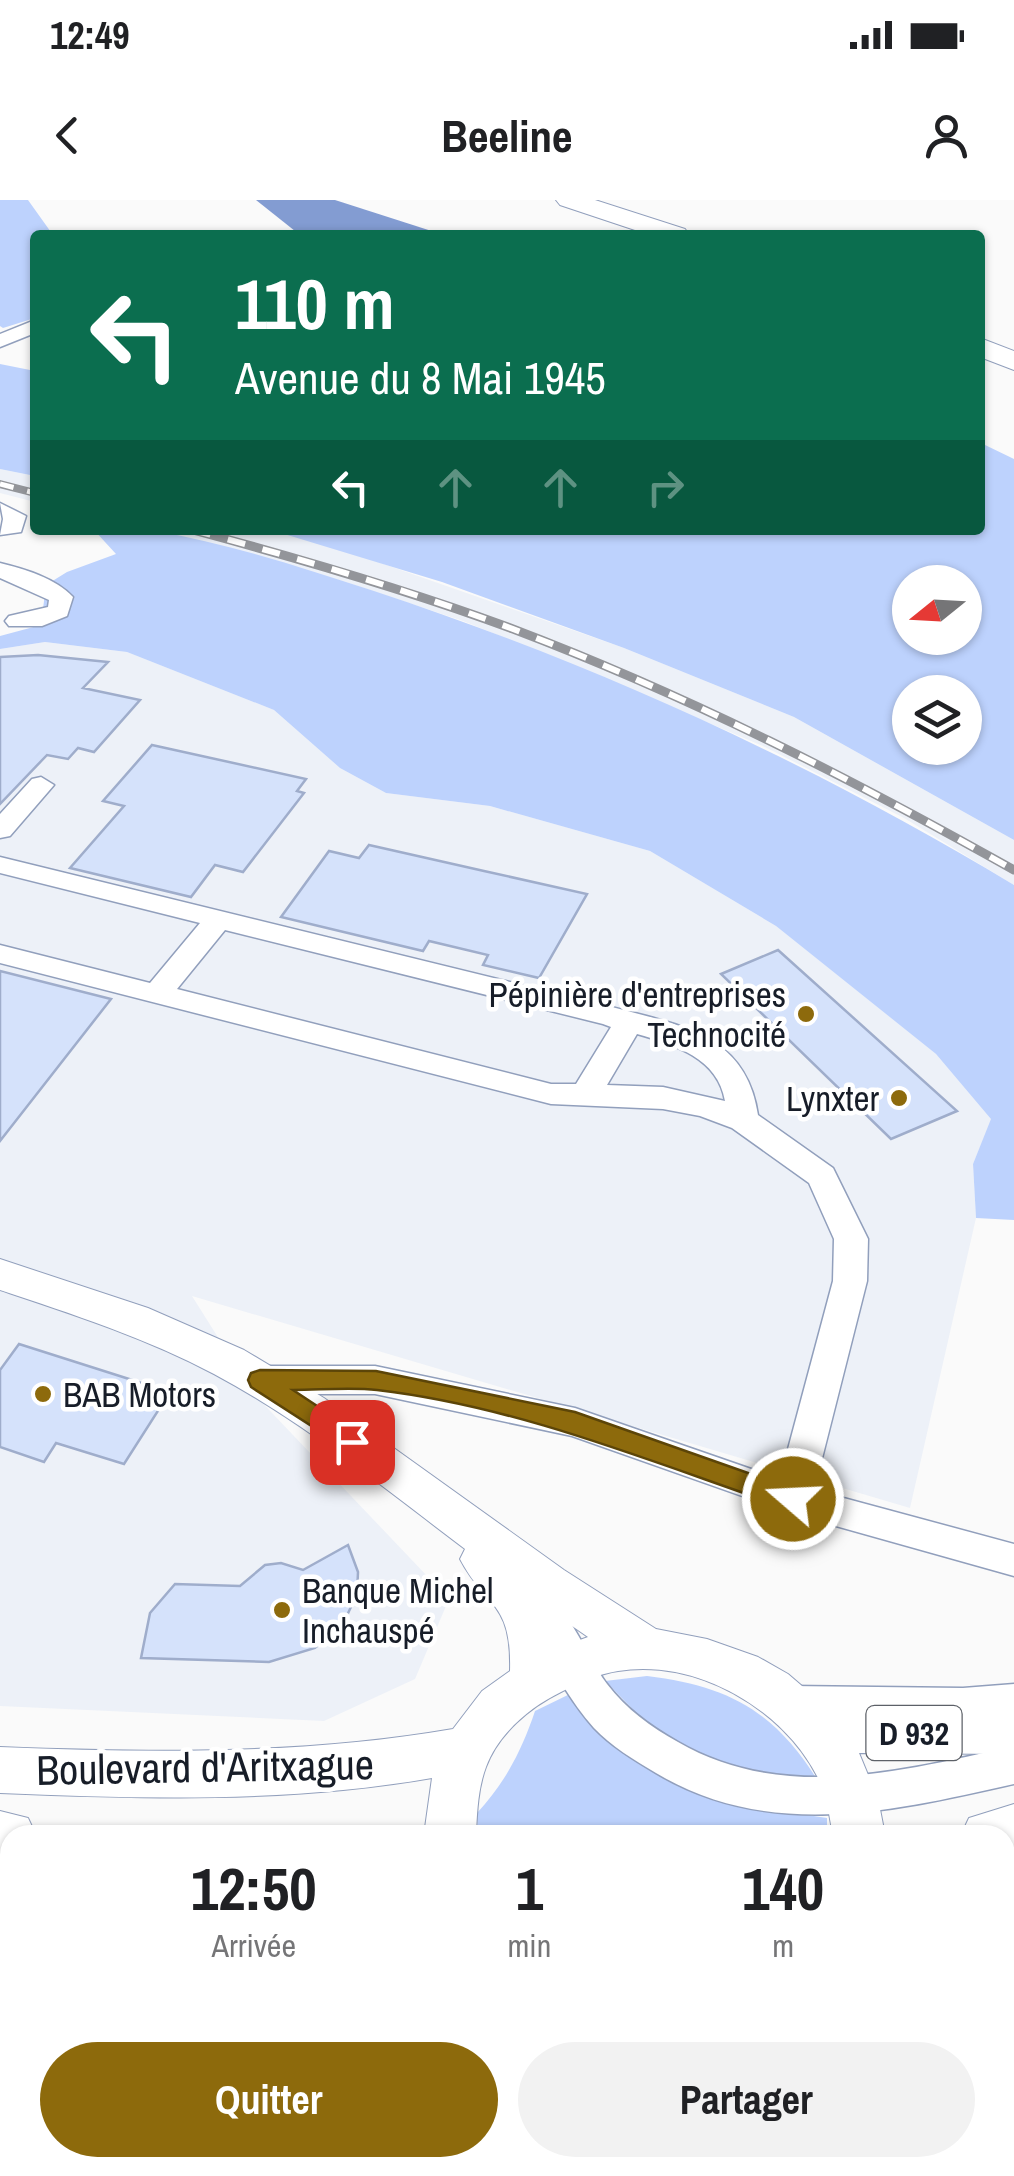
<!DOCTYPE html>
<html lang="fr">
<meta charset="utf-8">
<style>
:root{--surface:#fff;--page:#f2f2f2;--text:#202124;--muted:#757577;--accent:#8d6a0c}
body{margin:0;font-family:"Archivo Narrow",sans-serif;background:var(--page);color:var(--text);height:100vh;display:flex;flex-direction:column;font-size:38px;white-space:nowrap}
*{box-sizing:border-box;margin:0}
p{font-size:32px;color:var(--muted)}
.icon{flex:none;width:55px;height:55px;fill:none;stroke:currentColor;stroke-width:2;stroke-linecap:round;stroke-linejoin:round}
.map{position:relative;flex:1;overflow:hidden}
.drawer{position:absolute;left:0px;top:1625px;width:1015px;height:352px;display:flex;flex-direction:column;background:var(--surface);border-radius:30px 30px 0 0;box-shadow:0 2px 8px #0004}
.drawer>*{flex:none}
.guide{position:absolute;left:30px;top:30px;width:955px;height:305px;border-radius:10px;box-shadow:0 2px 8px #0004;background:#0b6e4f;color:#fff;overflow:hidden}
.needle{width:65px;rotate:252deg}
.buttons{position:absolute;left:892px;top:365px;display:grid;gap:20px}
.buttons a{display:grid;place-items:center;width:90px;height:90px;border-radius:50%;background:var(--surface);box-shadow:0 2px 8px #0004;font-size:50px}
.pin{position:absolute;display:grid;place-items:center;width:85px;height:85px;color:#fff;margin:-42px;border-radius:20px;box-shadow:0 5px 15px #0006}
.me{position:absolute;width:110px;margin:-55px;rotate:289deg;stroke-linejoin:round;filter:drop-shadow(0 0 8px #0008)}
.turn{display:flex;align-items:center;gap:35px;height:210px;padding:0 40px;font-size:45px}
.turn .icon{width:130px;height:130px;stroke-width:2.5}
.turn b{display:block;font-size:70px;line-height:85px}
.lanes{display:flex;align-items:center;height:95px;padding:0 40px;background:#0003;justify-content:center;gap:50px;direction:ltr}
.lanes .off{opacity:.35}
.eta{display:flex;justify-content:space-evenly;align-items:center;height:170px;text-align:center}
.eta b{font-size:60px;font-weight:700;line-height:70px}
.action{display:flex;gap:20px;margin-top:auto;padding:20px 40px}
.action a{flex:1;height:115px;border-radius:60px;background:var(--accent);color:#fff;font-size:40px;font-weight:700;line-height:115px;text-align:center}
.action a+a{background:var(--page);color:var(--text)}
.status{display:flex;justify-content:space-between;align-items:center;height:70px;padding:0 50px;background:var(--surface);direction:ltr}
.status svg{height:28px;fill:currentColor}
header{display:flex;justify-content:space-between;align-items:center;height:130px;padding:0 40px;background:var(--surface);font-size:45px;font-weight:700}
.map>svg:first-child{display:block}
.built{fill:#edf1f8}
.green{fill:#bdd2fd;fill-rule:evenodd}
.water{fill:#839cd2}
.building{fill:#d5e2fb;stroke:#9fadcb;stroke-width:2.5}
.lines{fill:none;stroke-linecap:round;stroke-linejoin:round}
.minor-casing{stroke:#919fbc;stroke-width:3}
.major-casing{stroke:#919fbc;stroke-width:2}
.highway-casing{stroke:#919fbc;stroke-width:2}
.minor{fill:#fff;fill-rule:evenodd}
.major{fill:#fff;fill-rule:evenodd}
.highway{fill:#fff;fill-rule:evenodd}
.rail-far1-casing{stroke:#93959a;stroke-width:8}
.rail-casing{stroke:#93959a;stroke-width:9}
.rail-far1{stroke:#fff;stroke-width:5;stroke-dasharray:14;stroke-linecap:butt}
.rail{stroke:#fff;stroke-width:6;stroke-dasharray:18;stroke-linecap:butt}
.route{fill:#8d6a0c;stroke:#5c4508;stroke-width:2.5}
.poi-dot{fill:#8d6a0c;stroke:#fff;stroke-width:4}
.labels{text-anchor:middle;dominant-baseline:central;stroke-width:9;stroke-linejoin:round;paint-order:stroke}
.shield{fill:#fff;stroke:#5d6168;stroke-width:2.5}
.shield-label{font-size:32px;font-weight:bold;fill:#171d28}
.poi-label{font-size:35px;fill:#171d28;stroke:#fff;text-anchor:end}
.near-street-label{font-size:42px;fill:#171d28;stroke:#fff}
</style>
<div class="status"><b>12:49</b><svg viewBox="0 0 49 12"><path d="M0 12V9h3v3zM5 12V6h3v6zM10 12V3h3v9zM15 12V0h3v12zM26 1h20v11H26zM47 4h2v5h-2z"/></svg></div>
<header><svg class="icon" aria-label="back" viewBox="0 0 24 24"><path d="M15 5l-7 7 7 7"/></svg>Beeline<svg class="icon" aria-label="person" viewBox="0 0 24 24"><circle cx="12" cy="8" r="4"/><path d="M4 21q1-7 8-7t8 7"/></svg></header>
<div class="map">
<svg width="1014" height="1976" viewBox="0 0 1014 1976">
<rect width="100%" height="100%" fill="#fafafa"/>
<path class="built" d="M0,269L35,276V302L0,293Z
M151,330H271L338,348L624,448L794,517L1014,640V685L904,618L765,547L577,467L463,421L346,382Z
M45,442L127,452L274,510L340,568L386,593L490,606L650,651L776,726L936,854L992,919L973,964L976,1018L910,1308L192,1096L253,1193L449,1399L415,1479L324,1521L0,1506V449Z
M1014,1629V1976H0V1726H10V1968H1005V1636Z"/>
<path class="green" d="M0,0H28L53,35H35V118L3,128L0,126Z
M0,164L35,171V276L0,269Z
M983,244L1014,259V640L794,517L624,448L442,382L271,330H980V245ZM910,382H965V438H910ZM965,492V548H910V492Z
M94,330C113,330 135,328 154,331C228,343 303,368 374,391C598,465 812,563 1014,685V1020L976,1018L973,964L991,919L936,854L776,726L650,651L490,606L386,593L340,568L274,510L127,452L45,442L0,449V436L41,425L46,385L67,372L116,354Z
M647,1476C730,1486 776,1512 820,1584L732,1572L652,1529L605,1481Z
M574,1492L754,1607L827,1618V1635H478L477,1613C505,1583 522,1550 535,1511Z"/>
<path class="water" d="M256,0H335L444,35H300Z"/>
<path class="building" d="M38,455L108,462L83,488L140,500L94,552L78,548L68,559L47,555L0,604V457Z
M152,545L306,579L297,591L304,593L243,672L215,665L191,697L70,668L124,606L103,601Z
M369,645L484,671L587,694L539,778L483,765L488,755L429,741L423,751L281,717L329,651L359,658Z
M778,750L957,911L891,939L721,774Z
M0,771L111,799L0,941Z
M19,1144L170,1192L124,1264L56,1243L44,1262L0,1247V1170Z
M348,1345L358,1372L357,1394L343,1424L315,1448L269,1462L141,1458L150,1413L175,1384L240,1386L265,1365L281,1363L303,1370Z"/>
<g class="lines">
<defs>
<path id="minor" d="M35,120V133L0,147V134Z
M0,303L26,316L21,332L0,335L3,319Z
M0,363C25,369 55,378 73,397L67,416L42,426H9L5,421L9,416L48,407L49,400L0,378Z
M41,577L54,585L10,636L0,638V614L32,579Z
M0,657L608,806C677,825 746,832 758,915L833,968L868,1039L867,1081L814,1290L1014,1344V1376L793,1314L572,1236L375,1194H260L247,1190L242,1180L247,1170L260,1166H375L575,1208L780,1279L833,1081L834,1039L809,983L732,928L700,916L663,909L551,904L0,763V745L150,783L200,723L0,673ZM225,730L603,824L611,827L576,884H551L177,789ZM637,834C675,845 718,858 725,901L663,887L607,885Z
M528,1385C568,1398 583,1452 607,1484C626,1509 651,1527 678,1542C783,1603 903,1571 1014,1546V1584C894,1611 769,1641 656,1573C634,1560 611,1546 594,1528C570,1501 553,1469 535,1438C527,1424 516,1415 509,1401L514,1389Z
M1014,1484V1520L963,1524L790,1522L776,1517L770,1504L776,1491L790,1486L963,1488Z
M576,1968H662L663,1976H578Z
M667,1968H715L711,1976H663Z"/>
<path id="major" d="M0,1059L148,1108L244,1150L324,1198L564,1370L656,1429L707,1439L758,1457L788,1474L823,1504L872,1511L1014,1510V1554L859,1553L878,1599L885,1635H833C829,1615 827,1594 817,1576C782,1508 695,1458 618,1471C598,1474 578,1483 561,1492C530,1507 498,1534 486,1567C478,1588 477,1612 476,1635H424L432,1578C289,1603 144,1599 0,1593V1547C152,1553 303,1555 453,1529L482,1491L510,1471C512,1400 486,1409 460,1359L465,1349C384,1288 304,1222 214,1174C146,1138 72,1114 0,1090ZM549,1410L588,1437L558,1448Z
M1014,1604V1652L1005,1654V1635H961L969,1618Z
M0,1611L28,1618L36,1635H10V1659H0Z"/>
<path id="highway" d="M556,0H595L685,29L689,35H650L560,5Z
M980,138L1014,151V170L980,157Z"/>
</defs>
<use href="#minor" class="minor-casing"/>
<use href="#major" class="major-casing"/>
<use href="#highway" class="highway-casing"/>
<use href="#minor" class="minor"/>
<use href="#major" class="major"/>
<use href="#highway" class="highway"/>
<defs>
<path id="rail-far1" d="M0,284L35,293"/>
<path id="rail" d="M193,330C301,359 408,390 513,429C687,495 852,579 1014,670"/>
</defs>
<use href="#rail-far1" class="rail-far1-casing"/>
<use href="#rail" class="rail-casing"/>
<use href="#rail-far1" class="rail-far1"/>
<use href="#rail" class="rail"/>
</g>
<path class="route" d="M260,1170L376,1171L575,1212L802,1292L806,1299L802,1306L793,1310C656,1264 522,1207 377,1190C350,1187 320,1190 293,1190L361,1235L364,1242L361,1249L352,1252L251,1187L248,1180L251,1173Z"/>
<g class="poi-dot">
<circle cx="806" cy="814" r="10"/>
<circle cx="899" cy="898" r="10"/>
<circle cx="43" cy="1194" r="10"/>
<circle cx="282" cy="1410" r="10"/>
</g>
<g class="labels">
<rect class="shield" x="866.5" y="1506" width="95" height="54" rx="8"/>
<g class="shield-label">
<text x="914" y="1533">D 932</text>
</g>
<g class="poi-label">
<text x="786" y="794">Pépinière d'entreprises<tspan x="786" dy="40">Technocité</tspan></text>
<text x="879" y="898">Lynxter</text>
<text x="63" y="1194" text-anchor="start">BAB Motors</text>
<text x="302" y="1390" text-anchor="start">Banque Michel<tspan x="302" dy="40">Inchauspé</tspan></text>
</g>
<g class="near-street-label">
<text transform="translate(205 1567) rotate(-1)">Boulevard d'Aritxague</text>
</g>
</g>
</svg>
<div class="buttons">
<a><svg class="needle" viewBox="-14 -14 28 28"><path d="M0-13l5 13h-10z" fill="#e53935"/><path d="M0 13l5-13h-10z" fill="#757577"/></svg></a>
<a><svg class="icon" aria-label="layers" viewBox="0 0 24 24"><path d="M12 4l9 5-9 5-9-5zM3 14l9 5 9-5"/></svg></a>
</div>
<div class="pin" style="left:352px;top:1242px;background:#d93025"><svg class="icon" aria-label="arrive" viewBox="0 0 24 24"><path d="M6 21V4h12l-3 4 3 4H6"/></svg></div>
<svg class="me" style="left:793px;top:1299px" viewBox="-20 -20 40 40"><circle r="17" fill="#8d6a0c" stroke="#fff" stroke-width="3"/><path d="M0-11L8 9 0 5-8 9z" fill="#fff"/></svg>
<div class="guide">
<div class="turn"><svg class="icon" aria-label="left" viewBox="0 0 24 24"><path d="M17 20v-9H6M10 6l-5 5 5 5"/></svg><div><b>110 m</b>Avenue du 8 Mai 1945</div></div>
<div class="lanes"><svg class="icon" aria-label="left" viewBox="0 0 24 24"><path d="M17 20v-9H6M10 6l-5 5 5 5"/></svg><svg class="icon off" aria-label="ahead" viewBox="0 0 24 24"><path d="M12 20V5M6 11l6-6 6 6"/></svg><svg class="icon off" aria-label="ahead" viewBox="0 0 24 24"><path d="M12 20V5M6 11l6-6 6 6"/></svg><svg class="icon off" aria-label="right" viewBox="0 0 24 24"><path d="M7 20v-9h11M14 6l5 5-5 5"/></svg></div>
</div>
<section class="drawer">
<div class="eta">
<div><b>12:50</b><p>Arrivée</p></div>
<div><b>1</b><p>min</p></div>
<div><b>140</b><p>m</p></div>
</div>
<div class="action"><a>Quitter</a><a>Partager</a></div>
</section>
</div>
